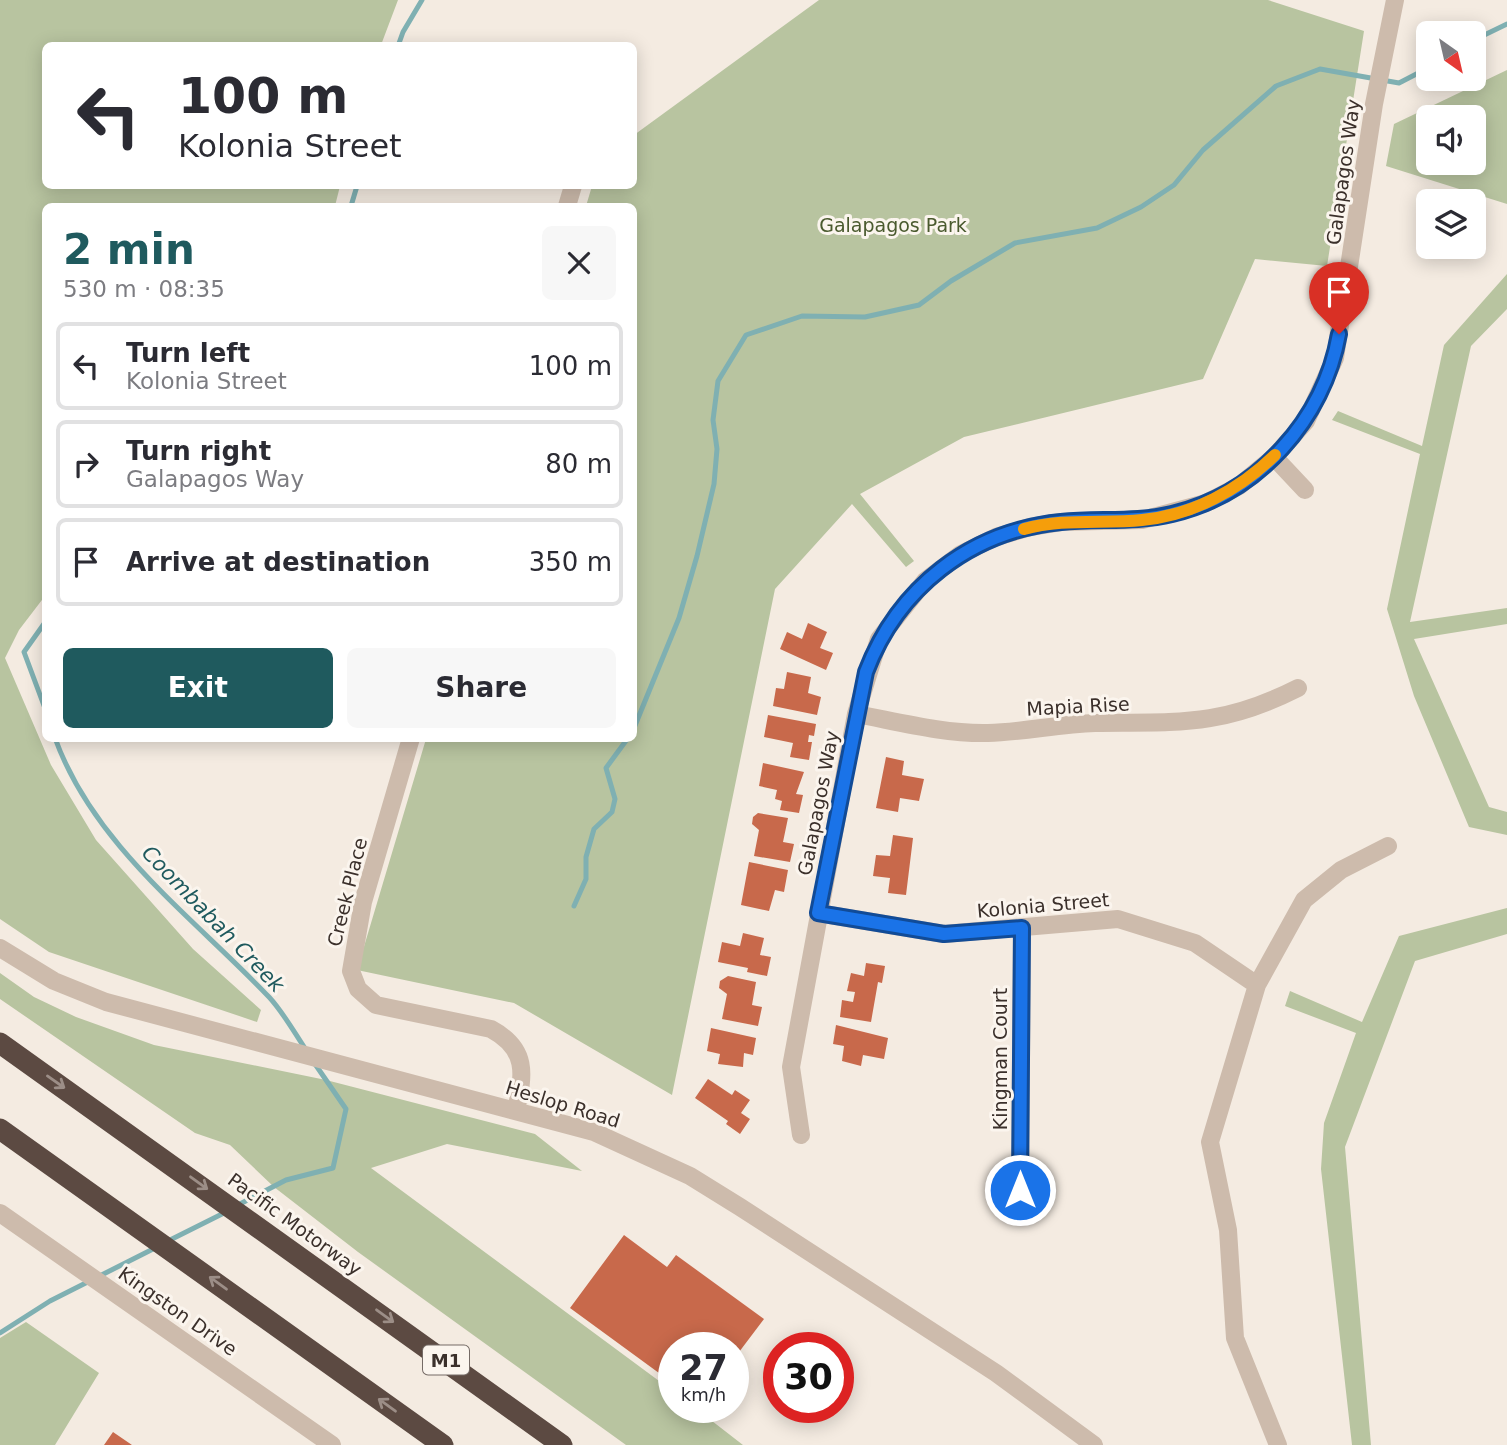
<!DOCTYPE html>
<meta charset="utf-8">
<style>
:root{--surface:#fff;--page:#f7f7f7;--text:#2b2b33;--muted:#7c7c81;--line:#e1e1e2;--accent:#1f5a5e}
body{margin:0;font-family:"DejaVu Sans",sans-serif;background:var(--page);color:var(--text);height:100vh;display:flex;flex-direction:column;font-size:26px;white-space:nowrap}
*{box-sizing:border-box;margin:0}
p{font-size:23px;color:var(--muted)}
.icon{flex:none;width:38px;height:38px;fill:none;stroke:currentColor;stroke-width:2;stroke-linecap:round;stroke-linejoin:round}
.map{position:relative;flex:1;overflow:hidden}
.side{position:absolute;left:42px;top:203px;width:595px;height:539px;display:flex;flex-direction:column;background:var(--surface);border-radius:10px;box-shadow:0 4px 18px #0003}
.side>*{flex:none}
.guide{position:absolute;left:42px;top:42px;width:595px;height:147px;border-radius:10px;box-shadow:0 4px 18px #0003;background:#fff;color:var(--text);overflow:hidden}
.needle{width:46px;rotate:146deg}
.fabs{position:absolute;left:1416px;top:21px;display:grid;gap:14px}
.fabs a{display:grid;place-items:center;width:70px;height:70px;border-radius:10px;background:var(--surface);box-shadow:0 4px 18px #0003;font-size:35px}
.speed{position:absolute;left:658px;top:1332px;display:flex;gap:14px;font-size:35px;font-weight:700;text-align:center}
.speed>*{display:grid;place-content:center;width:91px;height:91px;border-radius:50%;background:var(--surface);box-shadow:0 4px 18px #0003;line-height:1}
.speed small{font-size:18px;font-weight:400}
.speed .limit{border:10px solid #d22;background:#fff;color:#111}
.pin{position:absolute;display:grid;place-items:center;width:60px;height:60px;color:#fff;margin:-72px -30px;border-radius:50% 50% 50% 0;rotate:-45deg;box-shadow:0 0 7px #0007}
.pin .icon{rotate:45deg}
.me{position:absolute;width:77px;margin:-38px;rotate:0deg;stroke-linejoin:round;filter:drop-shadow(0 0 5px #0008)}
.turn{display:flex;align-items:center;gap:24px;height:147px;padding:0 21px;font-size:32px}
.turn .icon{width:91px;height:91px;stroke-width:2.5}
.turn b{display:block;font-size:49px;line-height:60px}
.round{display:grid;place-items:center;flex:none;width:74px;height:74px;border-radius:10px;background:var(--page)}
.head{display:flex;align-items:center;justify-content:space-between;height:119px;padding:0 21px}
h1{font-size:42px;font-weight:800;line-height:52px;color:var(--accent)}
.action{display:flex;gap:14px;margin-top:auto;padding:14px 21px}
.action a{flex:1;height:80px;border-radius:10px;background:var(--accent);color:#fff;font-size:28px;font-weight:800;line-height:80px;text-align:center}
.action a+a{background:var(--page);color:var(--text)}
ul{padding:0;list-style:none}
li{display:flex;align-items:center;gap:21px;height:88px;margin:0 14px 10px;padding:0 7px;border:4px solid var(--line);border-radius:10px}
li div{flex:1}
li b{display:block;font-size:26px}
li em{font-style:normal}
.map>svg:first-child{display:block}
.green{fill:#b8c4a0;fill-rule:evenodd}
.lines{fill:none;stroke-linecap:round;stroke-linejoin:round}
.stream{stroke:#7fb0b2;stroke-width:5}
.building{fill:#c8694b}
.minor{stroke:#cdbbac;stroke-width:18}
.highway{stroke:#5c4a42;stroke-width:21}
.oneway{stroke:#9c8e87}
.route-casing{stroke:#114b97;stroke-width:18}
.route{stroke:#1a73e8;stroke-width:12}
.slow{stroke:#f59e0b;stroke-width:12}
.labels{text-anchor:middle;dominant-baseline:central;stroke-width:6;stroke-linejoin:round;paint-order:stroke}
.shield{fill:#fbf5ee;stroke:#756b66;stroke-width:2}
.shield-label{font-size:18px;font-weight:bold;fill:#3b302b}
.street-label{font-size:19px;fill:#3b302b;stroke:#fbf5ee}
.park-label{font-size:19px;fill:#4a5a2e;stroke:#fbf5ee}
.water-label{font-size:21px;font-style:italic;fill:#1f5a5e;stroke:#fbf5ee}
</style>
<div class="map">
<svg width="1507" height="1445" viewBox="0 0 1507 1445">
<rect width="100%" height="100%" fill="#f4ebe1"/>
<path class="green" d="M0,0H398L381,45L46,46V186H340L335,206H46L45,596L19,630L5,658L51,765L96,840L193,949L261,1010L257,1022L49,952L0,919Z
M819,0H1268L1364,31L1327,266L1255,259L1203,379L964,437L860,494L914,561L906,567L852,504L775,589L672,1095L514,1003L357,970L426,739L634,738V206H586L592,186H634V135Z
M1507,70V204L1386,166L1394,124ZM1474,117V163H1428V117Z
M1507,274V309L1471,346L1410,622L1507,608V624L1414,639L1489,807L1507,812V835L1469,827L1414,696L1387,609L1420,454L1332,420L1338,411L1422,446L1444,345Z
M1507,908V934L1415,961L1345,1147L1371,1445H1352L1321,1169L1324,1123L1356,1033L1285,1006L1290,991L1362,1022L1399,936Z
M0,973L34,997L76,1017L154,1045L326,1080L535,1134L582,1171L447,1144L371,1168L674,1392V1407H694L743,1445H626L358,1252L274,1187L230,1145L195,1133L0,999Z
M26,1322L99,1373L55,1445H0V1338Z"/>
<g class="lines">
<path class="stream" d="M1474,40L1507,24
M398,46L403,32L422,0
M351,206L357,186
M46,621L24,652L46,711
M634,728L679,618L697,556L714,484L717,449L713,420L718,381L746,335L802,316L865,317L919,305L951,281L1015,243L1097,228L1141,207L1174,185L1203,150L1276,86L1320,69L1399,83L1428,68
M55,738C94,846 193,917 269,997C283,1012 294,1032 306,1050
M574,906L586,879V857L594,829L612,812L615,799L606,768L628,738
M238,1205L286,1180L333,1168L346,1109L315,1064
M166,1242L226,1212
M0,1333L50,1301L157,1247"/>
</g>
<path class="building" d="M808,623L827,632L820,648L833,653L826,670L780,649L787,632L802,639Z
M787,672L811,677L808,693L821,697L817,715L773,706L776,688L784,689Z
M768,715L816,724L814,736L809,735L808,742H812L809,760L790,757L793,743L764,737Z
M886,757L904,761L902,775L924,779L919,801L900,798L898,812L876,808Z
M763,763L804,772L796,794L803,795L799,813L780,810L782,801L775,799L777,790L759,786Z
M758,813L788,818L783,842L794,844L790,862L754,856L759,830L752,824L753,817Z
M893,835L913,838L906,895L888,893L890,878L873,876L876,855L890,856Z
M749,862L788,870L784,892L775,890L769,911L741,905Z
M743,933L764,938L760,955L771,957L767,976L747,972L748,968L718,962L722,942L740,946Z
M866,963L885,966L882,983L878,982L871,1022L840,1017L842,1000L853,1002L855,992L847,991L851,973L864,976Z
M728,976L756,982L752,1005L762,1007L758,1026L722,1019L727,994L719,988L720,981Z
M836,1025L888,1038L884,1059L863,1055L861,1066L842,1061L844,1046L833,1044Z
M711,1028L756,1038L753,1055L744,1053L743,1067L718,1064L720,1054L707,1051Z
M708,1079L732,1095L735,1090L750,1100L741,1113L750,1119L740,1134L726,1124L728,1121L695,1098Z
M624,1235L667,1267L676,1255L764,1319L733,1360V1348H674V1384L570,1308Z
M113,1432L132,1445H104Z"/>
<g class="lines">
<path class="minor" d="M567,206L573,186
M1274,457L1305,490
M856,714C899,722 944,734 988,733C1024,732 1059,724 1095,723C1179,722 1221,727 1298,688
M411,738L363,902L351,971L358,989L376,1005L491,1029C528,1049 524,1074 516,1110
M818,913L944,934L1118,919L1195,943L1257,985
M0,948L54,981L106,1002L594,1132L690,1176L740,1207L996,1373L1094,1445
M801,1135L791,1067L856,714L879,639L925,581L961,554L996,537L1030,527L1061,522L1142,520L1206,503L1239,486L1274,457L1306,421L1335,358L1374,104L1395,0
M1020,1190L1022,928
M0,1213L332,1445
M1278,1445L1235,1338L1228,1230L1210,1142L1257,985L1304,900L1341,870L1388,846"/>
<path class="highway" d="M0,1043L562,1445
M0,1129L443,1445"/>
</g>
<defs><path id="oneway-shaft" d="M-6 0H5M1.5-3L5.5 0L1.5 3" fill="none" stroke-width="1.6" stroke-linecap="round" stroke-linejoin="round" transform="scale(1.75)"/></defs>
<g class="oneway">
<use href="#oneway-shaft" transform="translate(56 1082) rotate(35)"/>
<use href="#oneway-shaft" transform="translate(199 1183) rotate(36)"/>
<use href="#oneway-shaft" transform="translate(218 1283) rotate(-144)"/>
<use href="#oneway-shaft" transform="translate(385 1316) rotate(36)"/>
<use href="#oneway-shaft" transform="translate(387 1405) rotate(-144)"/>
</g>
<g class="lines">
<defs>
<path id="route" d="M1020,1190L1022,928L944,934L818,913L866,672C898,588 970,531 1061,522C1098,518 1135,523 1172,514C1258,494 1324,419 1339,334"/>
</defs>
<use href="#route" class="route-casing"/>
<use href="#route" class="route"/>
<path class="slow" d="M1024,529C1063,518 1103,524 1142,520C1193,515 1239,490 1275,455"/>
</g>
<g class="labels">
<rect class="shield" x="423" y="1345.5" width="46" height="29" rx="5"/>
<g class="shield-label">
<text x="446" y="1360">M1</text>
</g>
<g class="street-label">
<text transform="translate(1343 172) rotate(-82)">Galapagos Way</text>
<text transform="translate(1078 706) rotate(-3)">Mapia Rise</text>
<text transform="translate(818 803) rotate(-79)">Galapagos Way</text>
<text transform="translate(347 892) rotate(-76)">Creek Place</text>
<text transform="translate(1043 905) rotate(-5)">Kolonia Street</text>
<text transform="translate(1000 1059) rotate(-90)">Kingman Court</text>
<text transform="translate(563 1104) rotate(17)">Heslop Road</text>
<text transform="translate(295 1224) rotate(36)">Pacific Motorway</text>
<text transform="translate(178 1311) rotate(35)">Kingston Drive</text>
</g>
<g class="park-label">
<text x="893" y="225">Galapagos Park</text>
</g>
<g class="water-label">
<text transform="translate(213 919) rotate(46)">Coombabah Creek</text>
</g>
</g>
</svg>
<div class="fabs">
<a><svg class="needle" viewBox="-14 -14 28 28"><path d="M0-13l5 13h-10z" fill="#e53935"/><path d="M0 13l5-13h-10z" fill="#7c7c81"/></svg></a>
<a><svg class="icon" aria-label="sound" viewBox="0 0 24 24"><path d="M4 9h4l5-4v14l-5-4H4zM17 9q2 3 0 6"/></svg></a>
<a><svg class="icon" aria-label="layers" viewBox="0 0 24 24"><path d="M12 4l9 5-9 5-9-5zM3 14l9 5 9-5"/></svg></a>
</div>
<div class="speed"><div>27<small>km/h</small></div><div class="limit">30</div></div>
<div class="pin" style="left:1339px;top:334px;background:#d93025"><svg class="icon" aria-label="arrive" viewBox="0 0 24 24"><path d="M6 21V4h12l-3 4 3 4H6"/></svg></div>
<svg class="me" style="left:1020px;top:1190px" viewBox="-20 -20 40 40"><circle r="17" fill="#1a73e8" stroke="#fff" stroke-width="3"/><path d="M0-11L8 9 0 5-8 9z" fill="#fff"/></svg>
<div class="guide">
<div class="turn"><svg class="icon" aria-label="left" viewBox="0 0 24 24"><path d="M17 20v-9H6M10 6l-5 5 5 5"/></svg><div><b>100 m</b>Kolonia Street</div></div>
</div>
<section class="side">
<div class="head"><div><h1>2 min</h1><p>530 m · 08:35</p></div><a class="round"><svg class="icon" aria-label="close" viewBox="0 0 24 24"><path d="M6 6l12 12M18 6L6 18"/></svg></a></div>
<ul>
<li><svg class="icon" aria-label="left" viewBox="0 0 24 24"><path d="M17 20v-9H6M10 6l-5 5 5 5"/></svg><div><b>Turn left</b><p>Kolonia Street</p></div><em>100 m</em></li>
<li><svg class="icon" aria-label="right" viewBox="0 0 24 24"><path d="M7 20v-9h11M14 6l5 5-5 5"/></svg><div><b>Turn right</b><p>Galapagos Way</p></div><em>80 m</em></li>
<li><svg class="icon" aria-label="arrive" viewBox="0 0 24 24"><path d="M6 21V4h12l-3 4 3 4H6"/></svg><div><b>Arrive at destination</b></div><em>350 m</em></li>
</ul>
<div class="action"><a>Exit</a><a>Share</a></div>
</section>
</div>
